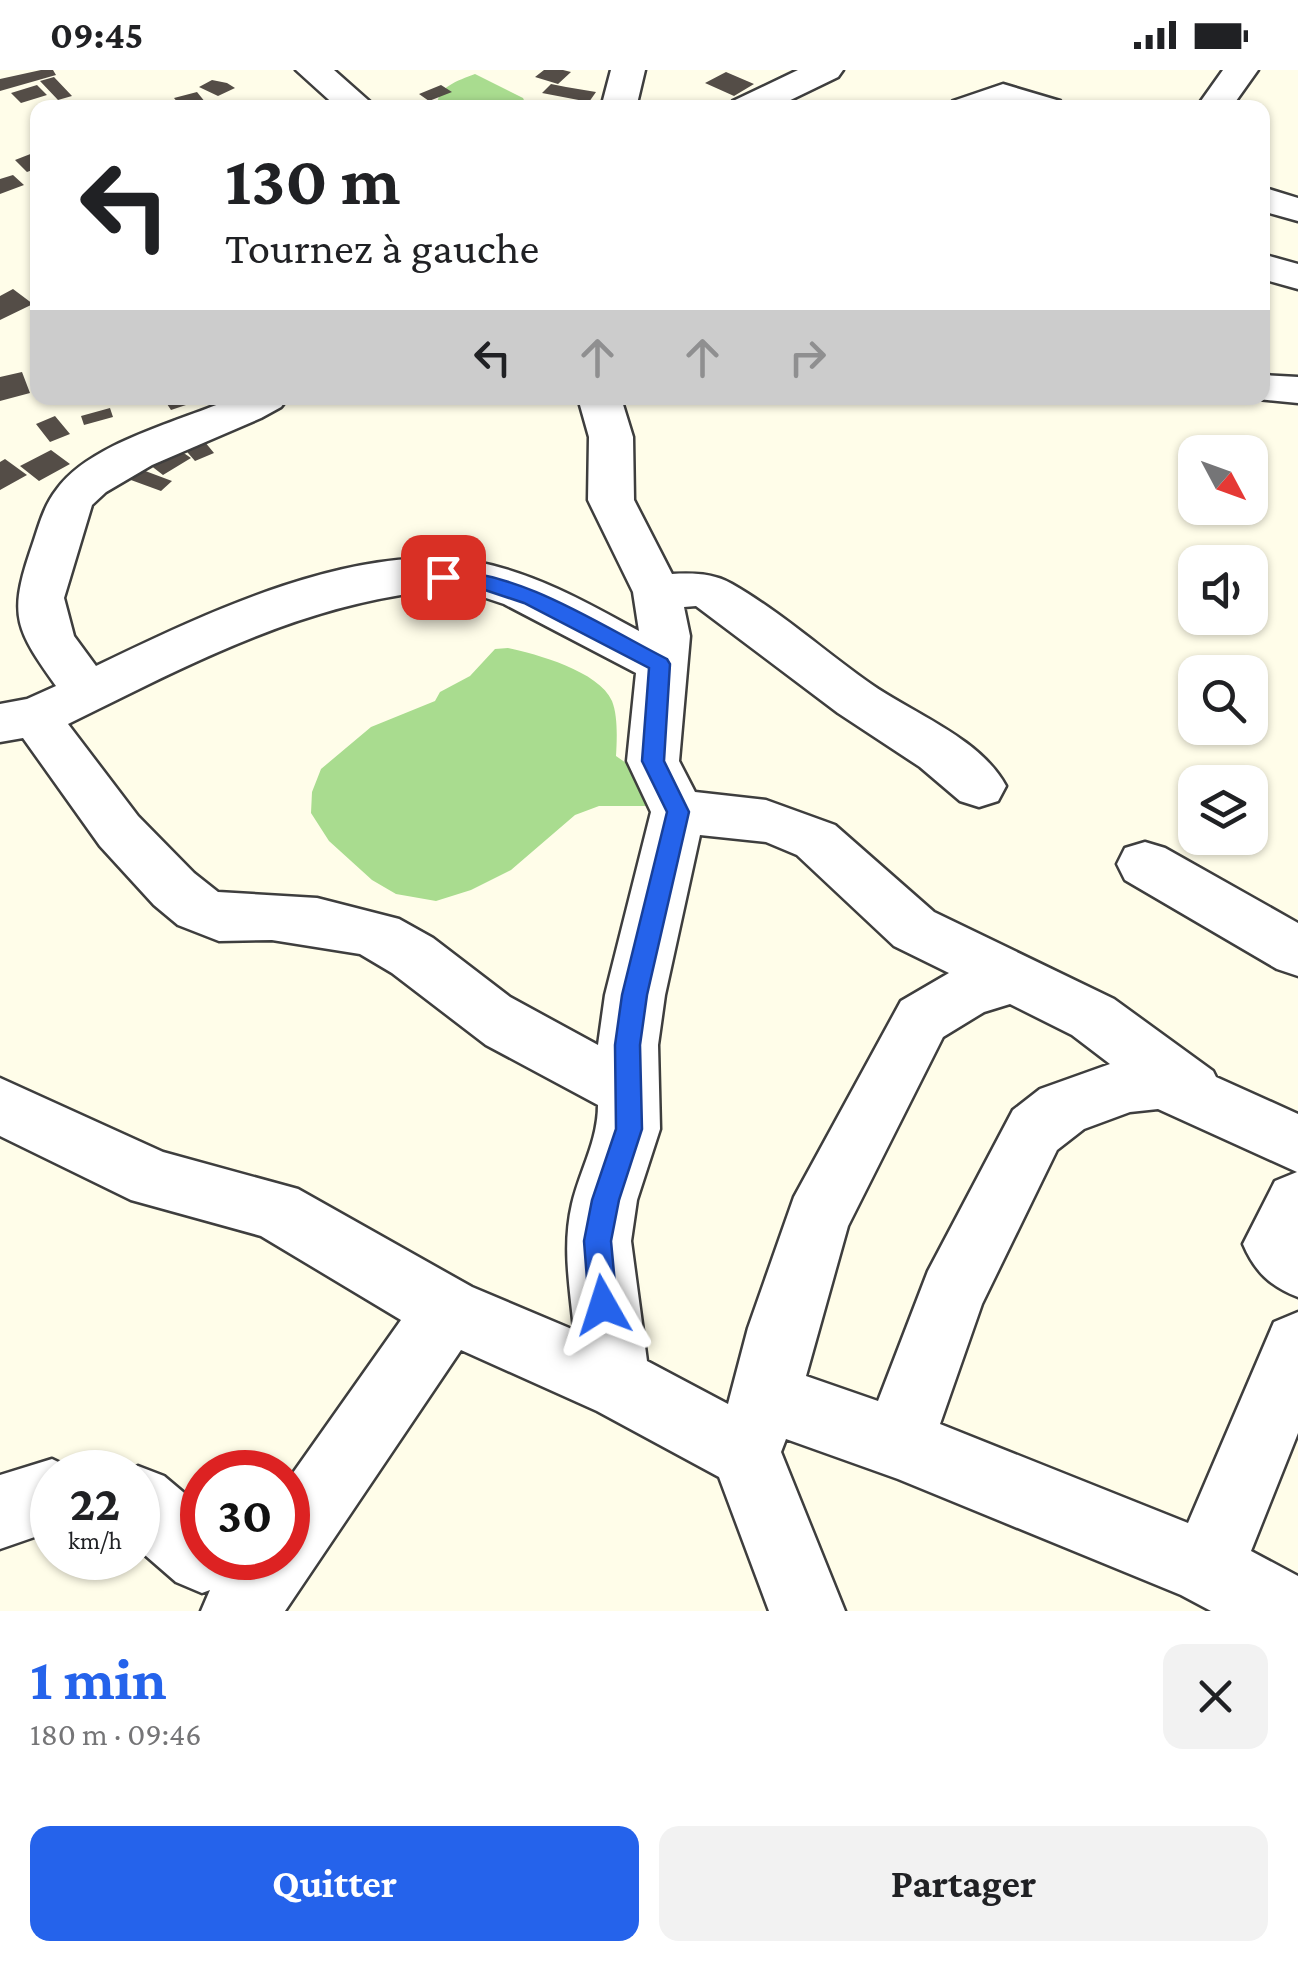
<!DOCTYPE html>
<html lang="fr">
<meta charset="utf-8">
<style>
:root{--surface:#fff;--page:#f2f2f2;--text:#202124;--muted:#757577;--accent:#2563eb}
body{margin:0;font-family:"Crimson Pro",serif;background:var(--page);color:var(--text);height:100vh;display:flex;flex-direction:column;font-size:38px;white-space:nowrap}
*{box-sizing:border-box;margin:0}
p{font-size:32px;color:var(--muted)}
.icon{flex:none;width:55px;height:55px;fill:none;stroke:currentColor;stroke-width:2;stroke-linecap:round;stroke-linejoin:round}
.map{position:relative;height:1541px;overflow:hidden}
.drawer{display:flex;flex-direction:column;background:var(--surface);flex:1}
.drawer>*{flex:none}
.top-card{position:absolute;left:30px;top:30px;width:1240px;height:305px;border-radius:20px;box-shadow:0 2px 8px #0004;background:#fff;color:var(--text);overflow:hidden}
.needle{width:65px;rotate:131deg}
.tools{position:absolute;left:1178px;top:365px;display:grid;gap:20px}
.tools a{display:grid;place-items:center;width:90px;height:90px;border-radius:20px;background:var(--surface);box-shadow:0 2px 8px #0004;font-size:50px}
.speed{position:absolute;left:30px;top:1380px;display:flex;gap:20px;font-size:50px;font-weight:700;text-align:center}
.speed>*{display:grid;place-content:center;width:130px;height:130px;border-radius:50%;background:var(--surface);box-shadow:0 2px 8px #0004;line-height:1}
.speed small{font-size:25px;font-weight:400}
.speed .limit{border:15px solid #d22;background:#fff;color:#111}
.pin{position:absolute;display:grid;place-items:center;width:85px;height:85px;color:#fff;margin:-42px;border-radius:20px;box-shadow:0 5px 15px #0006}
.me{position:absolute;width:110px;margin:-55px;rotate:354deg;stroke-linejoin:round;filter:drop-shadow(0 0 8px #0008)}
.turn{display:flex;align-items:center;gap:35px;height:210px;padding:0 30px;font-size:45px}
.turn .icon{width:130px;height:130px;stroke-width:2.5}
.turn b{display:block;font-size:70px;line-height:85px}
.lanes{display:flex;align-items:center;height:95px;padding:0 30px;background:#0003;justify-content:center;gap:50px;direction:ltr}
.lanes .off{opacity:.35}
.round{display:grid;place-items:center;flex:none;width:105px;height:105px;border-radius:20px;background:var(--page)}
.overview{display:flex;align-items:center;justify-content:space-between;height:170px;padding:0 30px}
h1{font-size:60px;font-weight:700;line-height:75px;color:var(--accent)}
.button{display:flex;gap:20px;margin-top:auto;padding:20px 30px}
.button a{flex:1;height:115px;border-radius:20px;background:var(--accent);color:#fff;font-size:40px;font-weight:700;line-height:115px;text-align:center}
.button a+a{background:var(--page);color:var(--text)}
.status{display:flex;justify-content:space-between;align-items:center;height:70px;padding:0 50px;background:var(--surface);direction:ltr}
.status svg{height:28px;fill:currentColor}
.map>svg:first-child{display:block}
.forest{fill:#a9dc8f}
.building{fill:#544d47}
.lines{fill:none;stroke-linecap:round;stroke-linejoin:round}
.minor-casing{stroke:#3e3e3e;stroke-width:5}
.minor{fill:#fff;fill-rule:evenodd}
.route{fill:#2563eb;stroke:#184099;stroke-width:2.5}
</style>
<div class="status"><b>09:45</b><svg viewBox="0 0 49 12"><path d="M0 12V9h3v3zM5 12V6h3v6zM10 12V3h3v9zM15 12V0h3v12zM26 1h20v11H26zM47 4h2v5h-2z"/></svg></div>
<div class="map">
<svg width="1298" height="1541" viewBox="0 0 1298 1541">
<rect width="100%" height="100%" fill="#fffde9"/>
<path class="forest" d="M475,4L523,28L527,37L437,38C436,17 457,11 475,4Z
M508,578C536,584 599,601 612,631C618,646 617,669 616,686L649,709L654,736H599L575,745L511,800L471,820L436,831L396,824L372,810L329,771L311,743L312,722L321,699L371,657L435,631L440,622L470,606L495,579Z"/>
<path class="building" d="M41,0H53L56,5L0,21V9Z
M544,0H563L571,2L558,14L535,7Z
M726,2L754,14L734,26L705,13Z
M54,7L72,26L58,30L40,11Z
M212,10L227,13L235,18L218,26L199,17Z
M551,14L566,17L596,22L589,32L542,23Z
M37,15L47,25L21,33L11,23Z
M441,15L452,22L429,31L419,24Z
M197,22L210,38H182L174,28Z
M33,83L38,98L27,102L15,90Z
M13,105L24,115L0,124V109Z
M13,219L33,234L0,250V226Z
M22,302L30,323L0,331V307Z
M163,328H207L171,340Z
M110,338L113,347L84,355L81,346Z
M55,346L70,364L50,372L36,354Z
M195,360L214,383L195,391L175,368Z
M169,373L191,388L163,405L141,388Z
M51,380L70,394L39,411L20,396Z
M5,389L27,405L0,420V392Z
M132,396L172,411L161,421L120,406Z"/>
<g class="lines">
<defs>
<path id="minor" d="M296,0H334L377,38H338Z
M611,0H645L636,38H601Z
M798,0H843L838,7L774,38H728L733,31Z
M1223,0H1258L1231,38H1196Z
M1003,14L1060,31L1065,38H948L953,31Z
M1262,117L1298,128V151L1262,141Z
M1262,184L1298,194V219L1262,209Z
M1262,305L1298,307V333L1248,328H1262Z
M233,328H288L281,337L261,348L152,395L106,422L92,435L64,528L74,566L96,596C204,544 354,471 477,492C535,503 588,533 639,561L633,522L588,430L589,367L578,328H621L633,367L634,430L672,504C693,503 713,503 732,514C781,542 825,582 871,614C914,644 980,668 1006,716L998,731L979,737L960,731L920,697L838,643L696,536L684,537L690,566L679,691L695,722L766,730L835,755L934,842L1114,929L1213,1001L1216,1007L1298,1044V1227C1270,1216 1255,1202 1243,1174L1275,1111L1297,1102L1158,1039L1130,1042L1084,1059L1057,1080L982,1234L940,1354L1188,1453L1274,1252L1298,1242V1363L1251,1481L1298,1506V1541H1211L1181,1525L898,1409L786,1369L781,1382L845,1541H769L719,1407L597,1341L461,1280L285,1541H201L210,1520L202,1523L176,1512L138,1479V1402H121L138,1396L164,1406L202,1438V1488H288V1410L401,1250L261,1166L131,1130L0,1066V1008L163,1082L298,1119L472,1217L574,1260C570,1217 562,1177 572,1134C580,1100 598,1071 598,1035L486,975L392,903L360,884L272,870L219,871L178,855L154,835L100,776L23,668L0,672V634L27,629L56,616C17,561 8,547 30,482C38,460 42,438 57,419C91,372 182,351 233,328ZM421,522L474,524L504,534L636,603L627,691L651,742L605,925L598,975L510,927L433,868L399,849L317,828L218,822L194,803L138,746L68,654C182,598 293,538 421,522ZM700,765L766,772L797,785L894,876L949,903L901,931L794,1127L748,1258L728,1334L647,1291L631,1171L637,1130L660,1059L658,975L665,925ZM1010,934L1072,965L1110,994L1040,1019L1013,1040L928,1201L878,1331L806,1306L848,1156L943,967L984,942Z
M1145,772L1165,778L1298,853V906L1277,899L1125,810L1117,794L1125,778Z
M52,1389L79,1402H52V1461L0,1479V1405Z"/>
</defs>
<use href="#minor" class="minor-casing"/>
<use href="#minor" class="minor"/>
</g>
<path class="route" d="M443,500C523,502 598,554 667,589L670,594L664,691L689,742L647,925L640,975L642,1059L619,1130L611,1171L617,1235L613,1245L603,1249L593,1245L589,1235L584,1171L592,1130L616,1059L615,975L622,925L667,742L642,691L649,598L524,533L470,515L436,512L433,507Z"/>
</svg>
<div class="tools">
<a><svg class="needle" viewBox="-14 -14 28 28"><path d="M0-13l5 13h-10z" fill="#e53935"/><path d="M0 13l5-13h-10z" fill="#757577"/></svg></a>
<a><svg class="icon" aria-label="sound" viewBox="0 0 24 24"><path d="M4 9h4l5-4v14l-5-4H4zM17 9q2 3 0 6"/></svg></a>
<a><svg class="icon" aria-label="search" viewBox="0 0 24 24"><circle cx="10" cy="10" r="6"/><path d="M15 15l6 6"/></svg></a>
<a><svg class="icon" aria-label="layers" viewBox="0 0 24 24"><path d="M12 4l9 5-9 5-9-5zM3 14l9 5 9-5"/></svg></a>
</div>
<div class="speed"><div>22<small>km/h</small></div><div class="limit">30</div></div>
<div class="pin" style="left:443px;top:507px;background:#d93025"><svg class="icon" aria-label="arrive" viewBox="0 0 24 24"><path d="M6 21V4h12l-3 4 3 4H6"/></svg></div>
<svg class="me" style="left:603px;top:1235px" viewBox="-20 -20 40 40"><path d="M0-17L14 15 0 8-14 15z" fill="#2563eb" stroke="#fff" stroke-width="4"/></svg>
<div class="top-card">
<div class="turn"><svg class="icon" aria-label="left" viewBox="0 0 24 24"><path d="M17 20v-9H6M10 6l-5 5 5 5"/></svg><div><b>130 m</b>Tournez à gauche</div></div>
<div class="lanes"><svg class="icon" aria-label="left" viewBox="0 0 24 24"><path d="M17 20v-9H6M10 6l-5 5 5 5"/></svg><svg class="icon off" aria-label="ahead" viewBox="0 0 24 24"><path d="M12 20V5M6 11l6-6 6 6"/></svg><svg class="icon off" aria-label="ahead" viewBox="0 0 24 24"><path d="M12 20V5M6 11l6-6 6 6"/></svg><svg class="icon off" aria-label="right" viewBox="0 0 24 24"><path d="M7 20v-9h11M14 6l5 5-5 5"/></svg></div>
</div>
</div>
<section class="drawer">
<div class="overview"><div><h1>1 min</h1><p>180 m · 09:46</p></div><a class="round"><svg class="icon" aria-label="close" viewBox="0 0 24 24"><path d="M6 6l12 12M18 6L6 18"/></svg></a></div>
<div class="button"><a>Quitter</a><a>Partager</a></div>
</section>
